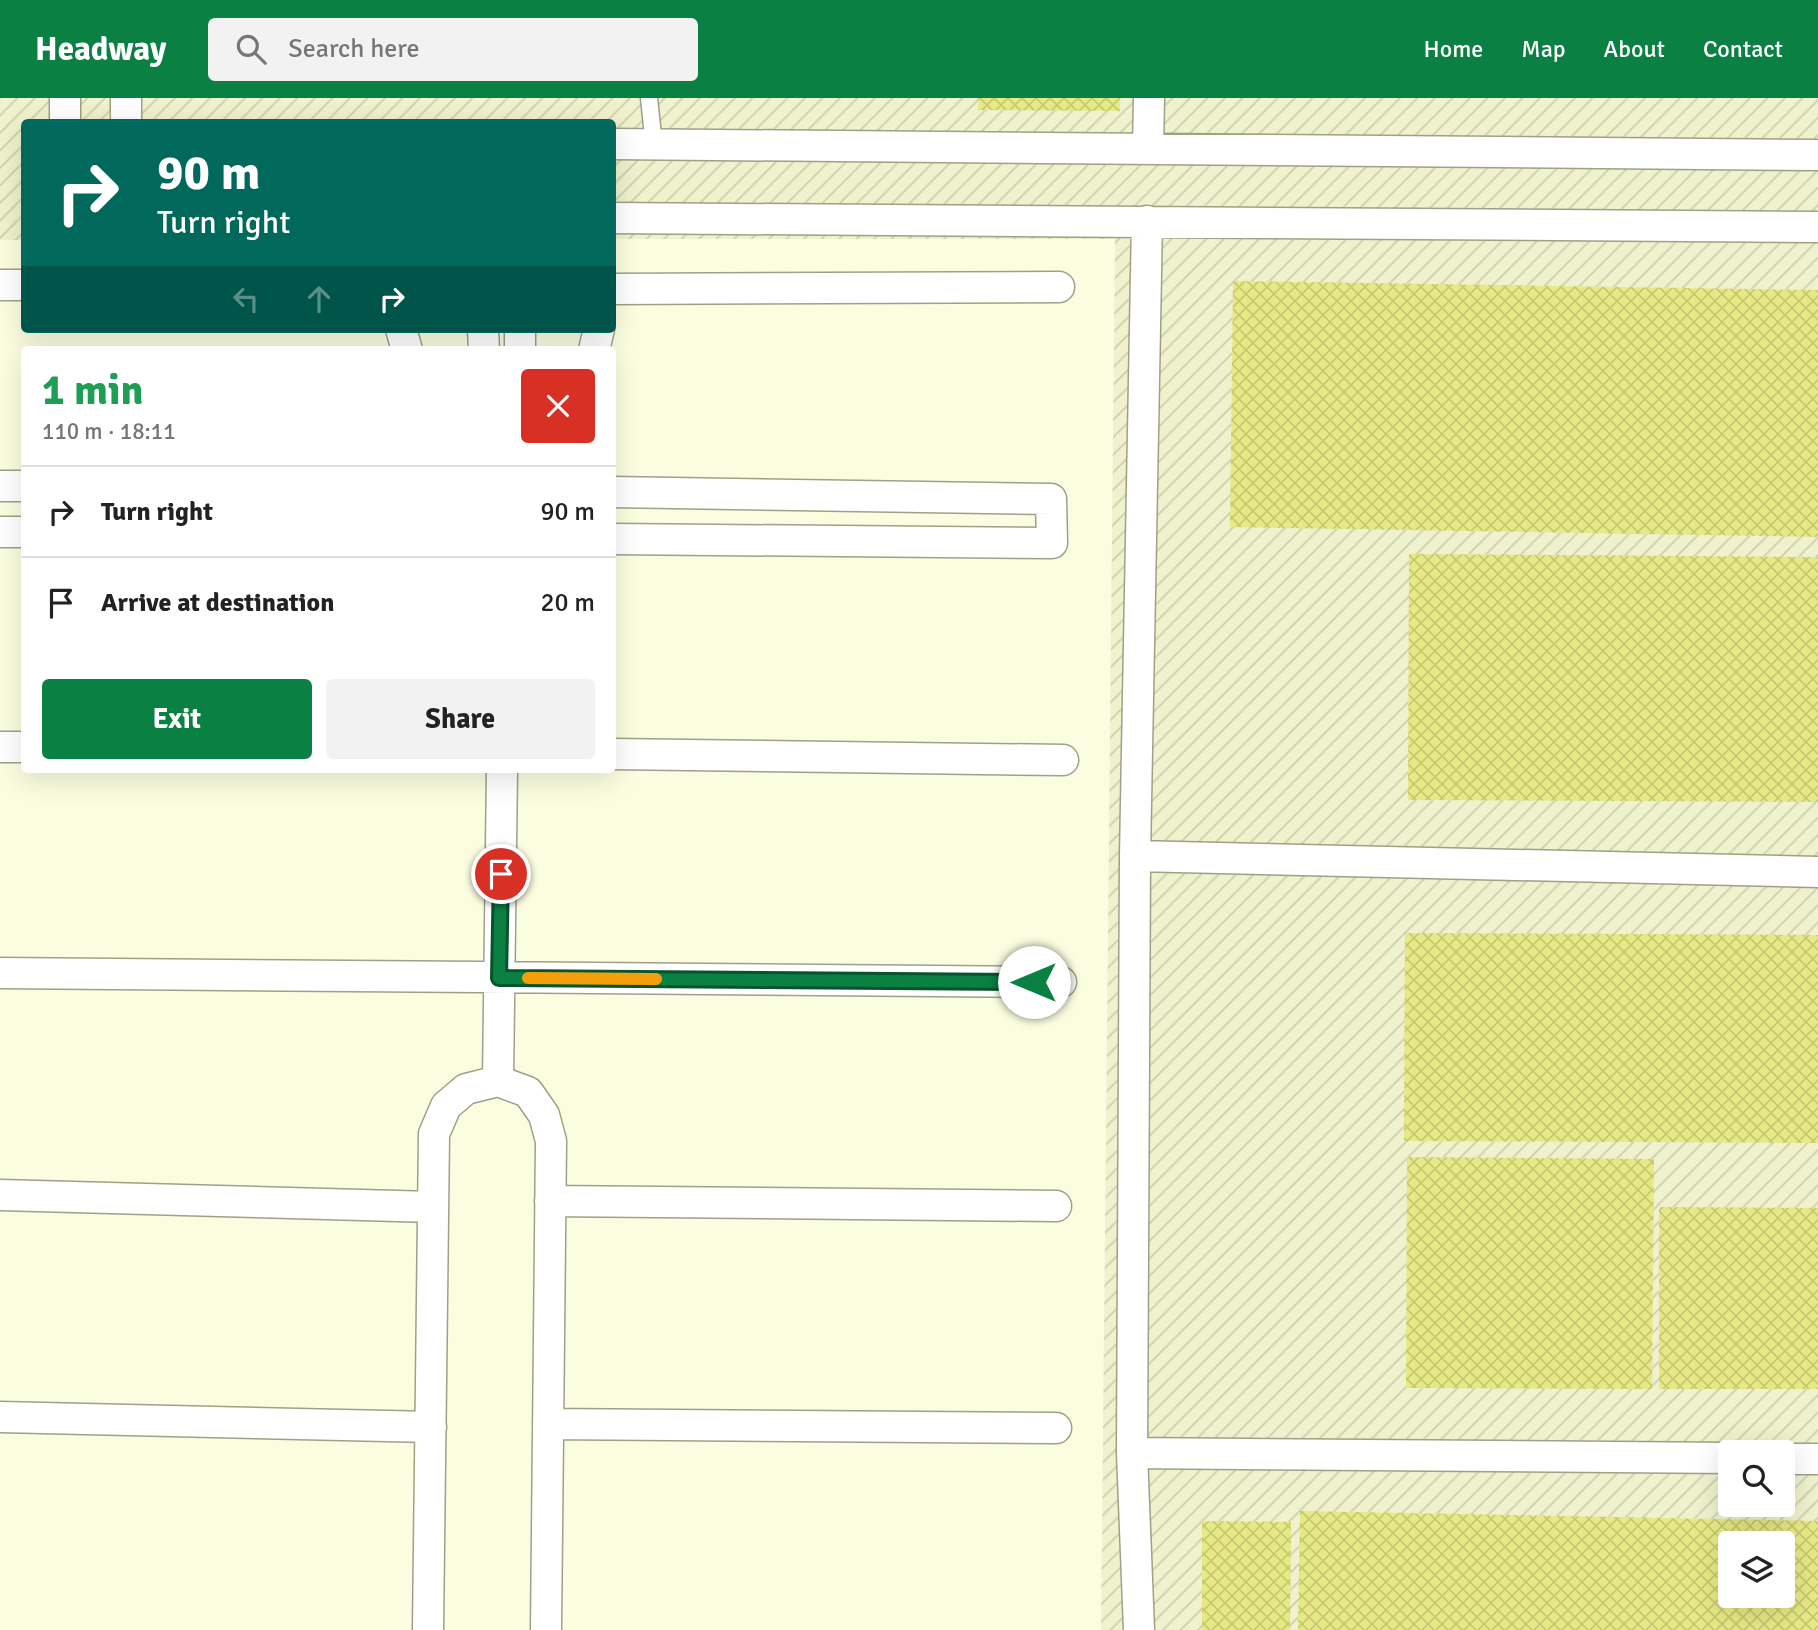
<!DOCTYPE html>
<meta charset="utf-8">
<style>
:root{--surface:#fff;--page:#f2f2f2;--text:#222;--muted:#767676;--line:#e0e0e0;--accent:#0b8043}
body{margin:0;font-family:Signika,sans-serif;background:var(--page);color:var(--text);height:100vh;display:flex;flex-direction:column;font-size:26px;white-space:nowrap}
*{box-sizing:border-box;margin:0}
p{font-size:23px;color:var(--muted)}
.icon{flex:none;width:38px;height:38px;fill:none;stroke:currentColor;stroke-width:2;stroke-linecap:round;stroke-linejoin:round}
.map{position:relative;flex:1;overflow:hidden}
.details{position:absolute;left:21px;top:248px;width:595px;height:427px;display:flex;flex-direction:column;background:var(--surface);border-radius:7px;box-shadow:0 7px 28px #0002}
.details>*{flex:none}
.hud{position:absolute;left:21px;top:21px;width:595px;height:214px;border-radius:7px;box-shadow:0 7px 28px #0002;background:#00695c;color:#fff;overflow:hidden}
.buttons{position:absolute;left:1718px;top:1342px;display:grid;gap:14px}
.buttons a{display:grid;place-items:center;width:77px;height:77px;border-radius:7px;background:var(--surface);box-shadow:0 7px 28px #0002;font-size:35px}
.pin{position:absolute;display:grid;place-items:center;width:60px;height:60px;color:#fff;margin:-30px;border:4px solid #fff;border-radius:50%;box-shadow:0 2px 7px #0007}
.me{position:absolute;width:77px;margin:-38px;rotate:270deg;stroke-linejoin:round;filter:drop-shadow(0 0 5px #0008)}
.turn{display:flex;align-items:center;gap:24px;height:147px;padding:0 21px;font-size:32px}
.turn .icon{width:91px;height:91px;stroke-width:2.5}
.turn b{display:block;font-size:49px;line-height:60px}
.lanes{display:flex;align-items:center;height:66px;padding:0 21px;background:#0003;justify-content:center;gap:35px;direction:ltr}
.lanes .off{opacity:.35}
.round{display:grid;place-items:center;flex:none;width:74px;height:74px;border-radius:7px;background:var(--page)}
.headline{display:flex;align-items:center;justify-content:space-between;height:119px;padding:0 21px}
h1{font-size:42px;font-weight:700;line-height:52px;color:#1e9e55}
.primary-button{display:flex;gap:14px;margin-top:auto;padding:14px 21px}
.primary-button a{flex:1;height:80px;border-radius:7px;background:var(--accent);color:#fff;font-size:28px;font-weight:700;line-height:80px;text-align:center}
.primary-button a+a{background:var(--page);color:var(--text)}
ul{padding:0;list-style:none}
li{display:flex;align-items:center;gap:21px;height:91px;padding:0 21px;border-top:2px solid var(--line)}
li div{flex:1}
li b{display:block;font-size:26px}
li em{font-style:normal}
header{display:flex;align-items:center;gap:42px;box-sizing:border-box;height:98px;padding:0 35px;background:var(--accent);color:#fff}
header strong{font-size:33px}
nav{display:flex;gap:38px;margin-inline-start:auto;font-size:24px}
.search{width:490px;height:63px;background:var(--page);display:flex;align-items:center;gap:18px;box-sizing:border-box;padding:0 24px;border-radius:7px;color:var(--muted);font-size:26px}
.map>svg:first-child{display:block}
.industrial{fill:url(#industrial-furrows);fill-rule:evenodd}
.building{fill:url(#building-cross-hatch);fill-rule:evenodd}
.lines{fill:none;stroke-linecap:round;stroke-linejoin:round}
.service-casing{stroke:#9fa186;stroke-width:19}
.minor-casing{stroke:#9fa186;stroke-width:33}
.service{stroke:#fff;stroke-width:16}
.minor{stroke:#fff;stroke-width:30}
.route-casing{stroke:#07532c;stroke-width:18}
.route{stroke:#0b8043;stroke-width:12}
.slow{stroke:#f59e0b;stroke-width:12}
</style>
<header>
<strong>Headway</strong>
<div class="search"><svg class="icon" aria-label="search" viewBox="0 0 24 24"><circle cx="10" cy="10" r="6"/><path d="M15 15l6 6"/></svg>Search here</div>
<nav><a>Home</a><a>Map</a><a>About</a><a>Contact</a></nav>
</header>
<div class="map">
<svg width="1818" height="1532" viewBox="0 0 1818 1532">
<defs>
<pattern id="industrial-furrows" width="10" height="10" patternUnits="userSpaceOnUse" patternTransform="scale(1.75)"><rect width="10" height="10" fill="#eff2cd"/><path d="M-1 1l2-2M0 10L10 0M9 11l2-2" fill="none" stroke="#cdd0b0"/></pattern>
<pattern id="building-cross-hatch" width="8" height="8" patternUnits="userSpaceOnUse" patternTransform="scale(1.75)"><rect width="8" height="8" fill="#e7ea84"/><path d="M0 0l8 8M0 8l8-8" fill="none" stroke="#c6c972"/></pattern>
</defs>
<rect width="100%" height="100%" fill="#fbfde0"/>
<path class="industrial" d="M0,0H1818V1532H1101L1115,141H613L612,24H24V142H0ZM1731,1354H1783V1407H1731ZM1731,1446H1783V1498H1731Z"/>
<path class="building" d="M979,0H1120V13L978,12Z
M1233,183L1818,192V439L1230,429Z
M1409,456L1818,459V704L1408,702Z
M1405,835L1818,837V1045L1404,1043Z
M1407,1059L1654,1061L1652,1291L1406,1290Z
M1659,1109L1818,1110V1291H1659Z
M1300,1413L1818,1423V1532H1298ZM1731,1446H1783V1498H1731Z
M1202,1423L1291,1424L1290,1532H1202Z"/>
<g class="lines">
<defs>
<path id="service" d="M649,0L654,47"/>
<path id="minor" d="M65,0V24
M126,24V0
M612,46L1818,57
M1148,51L1149,0
M612,120L1818,129
M0,187H24
M612,191L1059,189
M401,231L407,252
M483,231L484,252
M520,231V252
M594,252L599,231
M0,388H24
M612,394L1051,401L1052,445L612,441
M0,434H24
M0,649H24
M612,656L1063,662
M1135,758L1818,774
M0,875L1061,884
M498,983L502,672
M0,1097L433,1109
M550,1103L1056,1108
M0,1319L431,1329
M548,1326L1056,1330
M1132,1355L1731,1360
M1783,1361H1818
M428,1532L434,1036L446,1008L466,991L498,983L528,994L544,1017L551,1043L546,1532
M1139,1532L1132,1355L1135,758L1147,123"/>
</defs>
<use href="#service" class="service-casing"/>
<use href="#minor" class="minor-casing"/>
<use href="#service" class="service"/>
<use href="#minor" class="minor"/>
</g>
<g class="lines">
<defs>
<path id="route" d="M501,776L499,880L1034,884"/>
</defs>
<use href="#route" class="route-casing"/>
<use href="#route" class="route"/>
<path class="slow" d="M528,880L656,881"/>
</g>
</svg>
<div class="buttons">
<a><svg class="icon" aria-label="search" viewBox="0 0 24 24"><circle cx="10" cy="10" r="6"/><path d="M15 15l6 6"/></svg></a>
<a><svg class="icon" aria-label="layers" viewBox="0 0 24 24"><path d="M12 4l9 5-9 5-9-5zM3 14l9 5 9-5"/></svg></a>
</div>
<div class="pin" style="left:501px;top:776px;background:#d93025"><svg class="icon" aria-label="arrive" viewBox="0 0 24 24"><path d="M6 21V4h12l-3 4 3 4H6"/></svg></div>
<svg class="me" style="left:1034px;top:884px" viewBox="-20 -20 40 40"><circle r="19" fill="#fff"/><path d="M0-13L10 11 0 6-10 11z" fill="#0b8043"/></svg>
<div class="hud">
<div class="turn"><svg class="icon" aria-label="right" viewBox="0 0 24 24"><path d="M7 20v-9h11M14 6l5 5-5 5"/></svg><div><b>90 m</b>Turn right</div></div>
<div class="lanes"><svg class="icon off" aria-label="left" viewBox="0 0 24 24"><path d="M17 20v-9H6M10 6l-5 5 5 5"/></svg><svg class="icon off" aria-label="ahead" viewBox="0 0 24 24"><path d="M12 20V5M6 11l6-6 6 6"/></svg><svg class="icon" aria-label="right" viewBox="0 0 24 24"><path d="M7 20v-9h11M14 6l5 5-5 5"/></svg></div>
</div>
<section class="details">
<div class="headline"><div><h1>1 min</h1><p>110 m · 18:11</p></div><a class="round" style="background:#d93025;color:#fff"><svg class="icon" aria-label="close" viewBox="0 0 24 24"><path d="M6 6l12 12M18 6L6 18"/></svg></a></div>
<ul>
<li><svg class="icon" aria-label="right" viewBox="0 0 24 24"><path d="M7 20v-9h11M14 6l5 5-5 5"/></svg><div><b>Turn right</b></div><em>90 m</em></li>
<li><svg class="icon" aria-label="arrive" viewBox="0 0 24 24"><path d="M6 21V4h12l-3 4 3 4H6"/></svg><div><b>Arrive at destination</b></div><em>20 m</em></li>
</ul>
<div class="primary-button"><a>Exit</a><a>Share</a></div>
</section>
</div>
